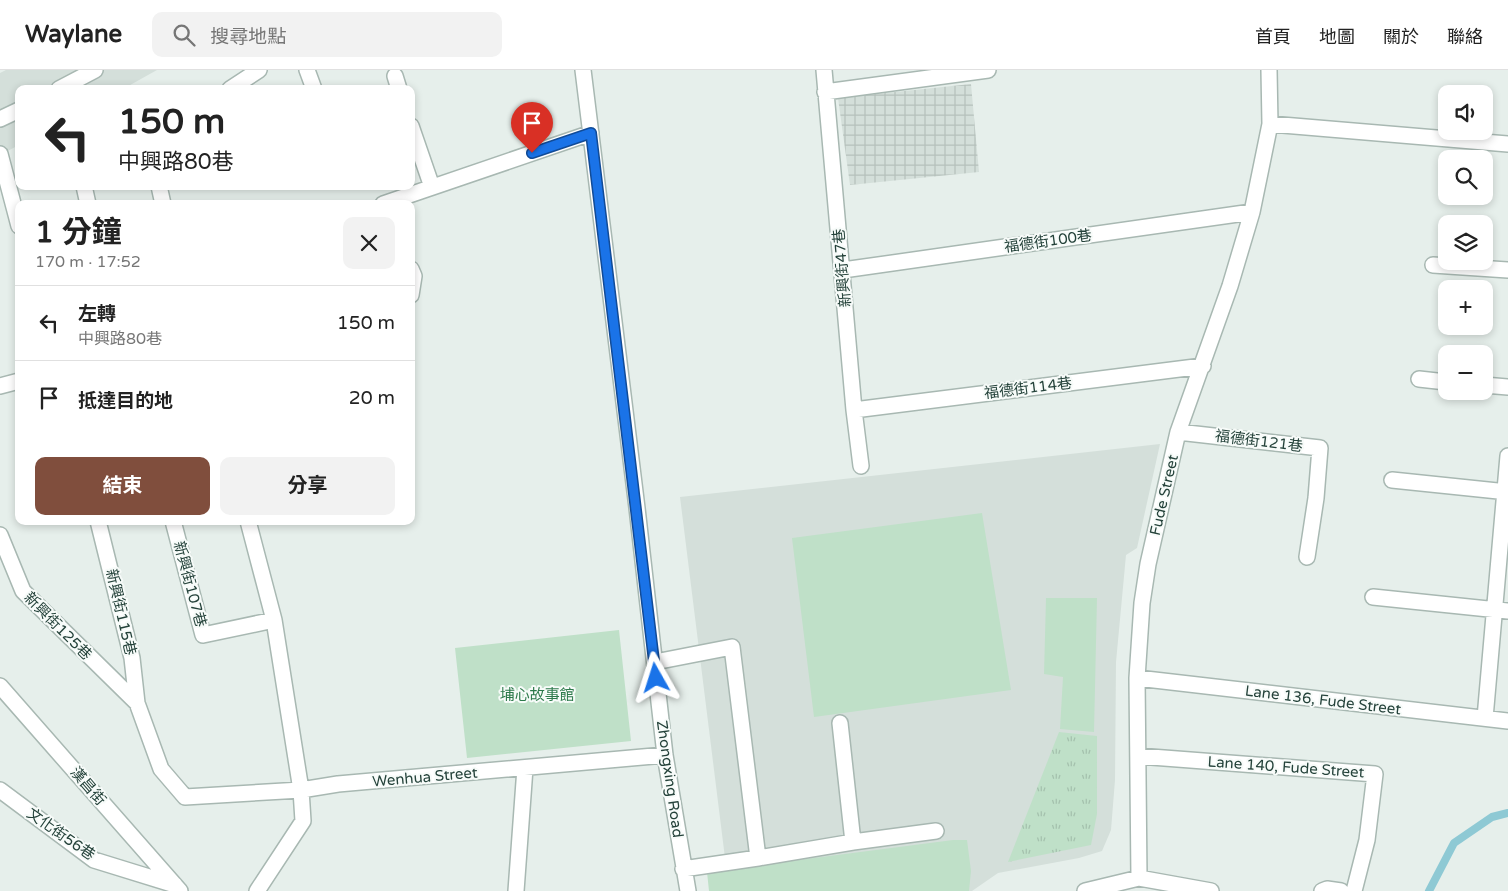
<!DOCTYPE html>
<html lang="zh-TW">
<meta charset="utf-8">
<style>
:root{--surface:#fff;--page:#f2f2f2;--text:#222;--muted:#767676;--line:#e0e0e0;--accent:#804e3d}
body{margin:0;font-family:"Varela Round","Noto Sans TC",sans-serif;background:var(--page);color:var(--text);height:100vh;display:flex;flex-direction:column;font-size:19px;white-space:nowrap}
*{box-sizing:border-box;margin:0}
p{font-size:16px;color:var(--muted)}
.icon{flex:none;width:28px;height:28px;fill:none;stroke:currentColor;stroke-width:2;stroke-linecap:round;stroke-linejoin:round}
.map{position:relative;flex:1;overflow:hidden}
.sheet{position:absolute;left:15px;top:130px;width:400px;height:325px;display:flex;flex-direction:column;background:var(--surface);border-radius:10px;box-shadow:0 2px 8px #0003}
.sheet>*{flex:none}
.hud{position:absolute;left:15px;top:15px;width:400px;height:105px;border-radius:10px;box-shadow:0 2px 8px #0003;background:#fff;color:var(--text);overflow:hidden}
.fabs{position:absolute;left:1438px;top:15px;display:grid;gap:10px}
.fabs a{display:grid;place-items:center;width:55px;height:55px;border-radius:10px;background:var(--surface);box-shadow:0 2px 8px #0003;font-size:25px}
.pin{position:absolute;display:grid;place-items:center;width:42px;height:42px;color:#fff;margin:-51px -21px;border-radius:50% 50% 50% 0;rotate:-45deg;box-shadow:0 0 5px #0007}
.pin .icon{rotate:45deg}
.me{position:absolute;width:55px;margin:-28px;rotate:354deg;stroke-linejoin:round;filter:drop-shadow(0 0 4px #0008)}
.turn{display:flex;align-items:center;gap:18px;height:105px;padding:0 20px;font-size:22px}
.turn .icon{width:65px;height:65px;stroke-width:2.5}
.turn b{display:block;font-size:35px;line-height:42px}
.round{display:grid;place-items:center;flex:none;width:52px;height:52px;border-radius:10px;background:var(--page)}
.headline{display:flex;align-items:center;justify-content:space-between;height:85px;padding:0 20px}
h1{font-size:30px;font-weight:700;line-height:38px}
.button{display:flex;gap:10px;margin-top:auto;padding:10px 20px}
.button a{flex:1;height:58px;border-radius:10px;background:var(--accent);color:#fff;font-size:20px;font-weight:700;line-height:58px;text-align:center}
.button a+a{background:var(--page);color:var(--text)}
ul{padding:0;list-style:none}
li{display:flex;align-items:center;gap:15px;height:75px;padding:0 20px;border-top:1px solid var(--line)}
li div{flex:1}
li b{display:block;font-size:19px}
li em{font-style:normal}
header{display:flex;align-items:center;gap:30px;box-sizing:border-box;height:70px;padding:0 25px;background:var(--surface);border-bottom:1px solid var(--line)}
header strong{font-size:24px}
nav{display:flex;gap:28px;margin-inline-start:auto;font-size:18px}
.search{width:350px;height:45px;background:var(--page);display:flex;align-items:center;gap:12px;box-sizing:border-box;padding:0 18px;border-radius:10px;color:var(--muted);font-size:19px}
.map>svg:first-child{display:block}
.built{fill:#d4dfda}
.industrial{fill:url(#industrial-grid)}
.grass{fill:url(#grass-tufts)}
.park{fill:#bfe0c8}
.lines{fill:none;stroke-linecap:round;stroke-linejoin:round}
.stream{stroke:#8ec9d4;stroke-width:8}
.minor-casing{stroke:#a8b8b2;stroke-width:18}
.minor{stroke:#fff;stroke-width:15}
.route-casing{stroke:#114b97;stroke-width:12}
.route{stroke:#1a73e8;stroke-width:9}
.labels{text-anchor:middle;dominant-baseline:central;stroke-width:4;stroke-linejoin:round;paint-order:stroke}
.street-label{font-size:15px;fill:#24423a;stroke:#f7fbf9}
.park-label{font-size:15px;fill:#2d7a4b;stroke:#f7fbf9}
</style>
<header>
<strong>Waylane</strong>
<div class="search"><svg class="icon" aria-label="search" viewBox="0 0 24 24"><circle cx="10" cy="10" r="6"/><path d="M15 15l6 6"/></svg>搜尋地點</div>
<nav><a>首頁</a><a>地圖</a><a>關於</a><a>聯絡</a></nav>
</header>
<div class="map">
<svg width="1508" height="821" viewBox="0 0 1508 821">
<defs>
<pattern id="industrial-grid" width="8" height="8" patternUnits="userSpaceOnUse" patternTransform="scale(1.25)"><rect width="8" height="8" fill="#d4dfda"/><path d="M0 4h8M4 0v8" fill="none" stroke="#b6c1bc"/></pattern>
<pattern id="grass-tufts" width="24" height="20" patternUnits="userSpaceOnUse" patternTransform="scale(1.25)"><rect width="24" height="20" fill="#bfe0c8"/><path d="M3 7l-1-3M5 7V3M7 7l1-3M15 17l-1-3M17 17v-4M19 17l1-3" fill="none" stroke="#a4c1ad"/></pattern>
</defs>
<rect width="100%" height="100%" fill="#e6efeb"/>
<path class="built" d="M6,0H157L123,19H19V75L0,85V3Z
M1160,374L1137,478L1126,485L1116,592L1115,710L1111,760L1102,781L1079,788L998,803L972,821H709L725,788L680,427Z"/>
<path class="industrial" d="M971,14L979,102L850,115L838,28Z"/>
<path class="grass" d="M1059,662L1097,666V744L1091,775L1008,792Z"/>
<path class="park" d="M982,443L1011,620L814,647L792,468Z
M1046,528H1097L1094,662L1060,659L1063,607L1044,604Z
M619,560L631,671L467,688L455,578Z
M953,770H967L971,801L969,821H709L707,802Z"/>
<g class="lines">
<path class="stream" d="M1429,821L1454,773L1492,747L1508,743"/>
<defs>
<path id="minor" d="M307,0L314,19
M583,0L637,438L665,685L688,821
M824,0L854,340L861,396
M395,6L399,19
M59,19L95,0
M230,19L259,0
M825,22L988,0
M0,49L19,40
M1270,54L1508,74
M411,56L432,117
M0,84L19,156
M84,116L88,134
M159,116L163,134
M383,134L591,63
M1433,195L1508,200
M411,199L414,206L411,225
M843,200L1252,142
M1419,309L1446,312
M1484,315L1508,317
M0,316L19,311
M854,340L1203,296
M1178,362L1320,378L1316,428L1307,487
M1392,410L1508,422
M98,451L132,588L137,633L161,699L185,727L301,720L274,550L248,451
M173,451L203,565L274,550
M0,465L23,521L137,633
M1373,527L1508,541
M655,592L732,577L758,788L683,799
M1137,608L1508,651
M0,616L180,821
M1485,648L1508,386
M1138,686L1375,704L1367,770L1354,821
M0,720L94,790L175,815
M853,772L936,761
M758,788L853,772L840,653
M1139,808L1211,821
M257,821L303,751L301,720L338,714L665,685
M516,821L525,698
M1085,821L1139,808L1137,608L1142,533L1148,494L1178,362L1230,216L1252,142L1270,54L1269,0
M1322,821L1327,819L1341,821"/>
</defs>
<use href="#minor" class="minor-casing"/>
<use href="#minor" class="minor"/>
</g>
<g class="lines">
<defs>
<path id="route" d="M532,83L591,63L656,608"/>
</defs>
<use href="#route" class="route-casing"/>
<use href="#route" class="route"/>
</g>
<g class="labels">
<g class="street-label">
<text transform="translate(1048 171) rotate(-8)">福德街100巷</text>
<text transform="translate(842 198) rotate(-95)">新興街47巷</text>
<text transform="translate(1028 318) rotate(-7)">福德街114巷</text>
<text transform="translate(1259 371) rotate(7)">福德街121巷</text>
<text transform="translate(1164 425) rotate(-77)">Fude Street</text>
<text transform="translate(190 514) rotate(75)">新興街107巷</text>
<text transform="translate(121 542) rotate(77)">新興街115巷</text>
<text transform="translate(58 556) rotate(45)">新興街125巷</text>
<text transform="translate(1323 630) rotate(7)">Lane 136, Fude Street</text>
<text transform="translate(1286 697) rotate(4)">Lane 140, Fude Street</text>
<text transform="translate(425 707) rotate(-5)">Wenhua Street</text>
<text transform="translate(670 709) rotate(82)">Zhongxing Road</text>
<text transform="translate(88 716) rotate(49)">漢昌街</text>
<text transform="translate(61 764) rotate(35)">文化街56巷</text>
</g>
<g class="park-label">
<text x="537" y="625">埔心故事館</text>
</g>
</g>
</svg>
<div class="fabs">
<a><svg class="icon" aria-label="sound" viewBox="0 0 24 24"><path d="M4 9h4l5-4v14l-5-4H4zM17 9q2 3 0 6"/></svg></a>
<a><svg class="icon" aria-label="search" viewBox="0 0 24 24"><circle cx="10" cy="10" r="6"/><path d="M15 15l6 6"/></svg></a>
<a><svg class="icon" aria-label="layers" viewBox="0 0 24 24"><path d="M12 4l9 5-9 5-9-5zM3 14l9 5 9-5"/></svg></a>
<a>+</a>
<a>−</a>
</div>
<div class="pin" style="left:532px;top:83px;background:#d93025"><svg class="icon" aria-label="arrive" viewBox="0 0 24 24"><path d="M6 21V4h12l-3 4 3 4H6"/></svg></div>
<svg class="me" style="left:656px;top:608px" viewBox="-20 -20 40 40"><path d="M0-17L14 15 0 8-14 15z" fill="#1a73e8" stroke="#fff" stroke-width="4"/></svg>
<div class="hud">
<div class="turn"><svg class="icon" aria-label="left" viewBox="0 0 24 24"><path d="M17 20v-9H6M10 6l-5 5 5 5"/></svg><div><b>150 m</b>中興路80巷</div></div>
</div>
<section class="sheet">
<div class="headline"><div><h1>1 分鐘</h1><p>170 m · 17:52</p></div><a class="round"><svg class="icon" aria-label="close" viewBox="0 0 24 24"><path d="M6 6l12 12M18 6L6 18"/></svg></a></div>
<ul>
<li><svg class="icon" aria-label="left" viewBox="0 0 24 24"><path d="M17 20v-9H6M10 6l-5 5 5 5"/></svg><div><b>左轉</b><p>中興路80巷</p></div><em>150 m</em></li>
<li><svg class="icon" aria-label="arrive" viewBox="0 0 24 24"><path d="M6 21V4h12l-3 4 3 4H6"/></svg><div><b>抵達目的地</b></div><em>20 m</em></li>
</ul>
<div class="button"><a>結束</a><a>分享</a></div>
</section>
</div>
